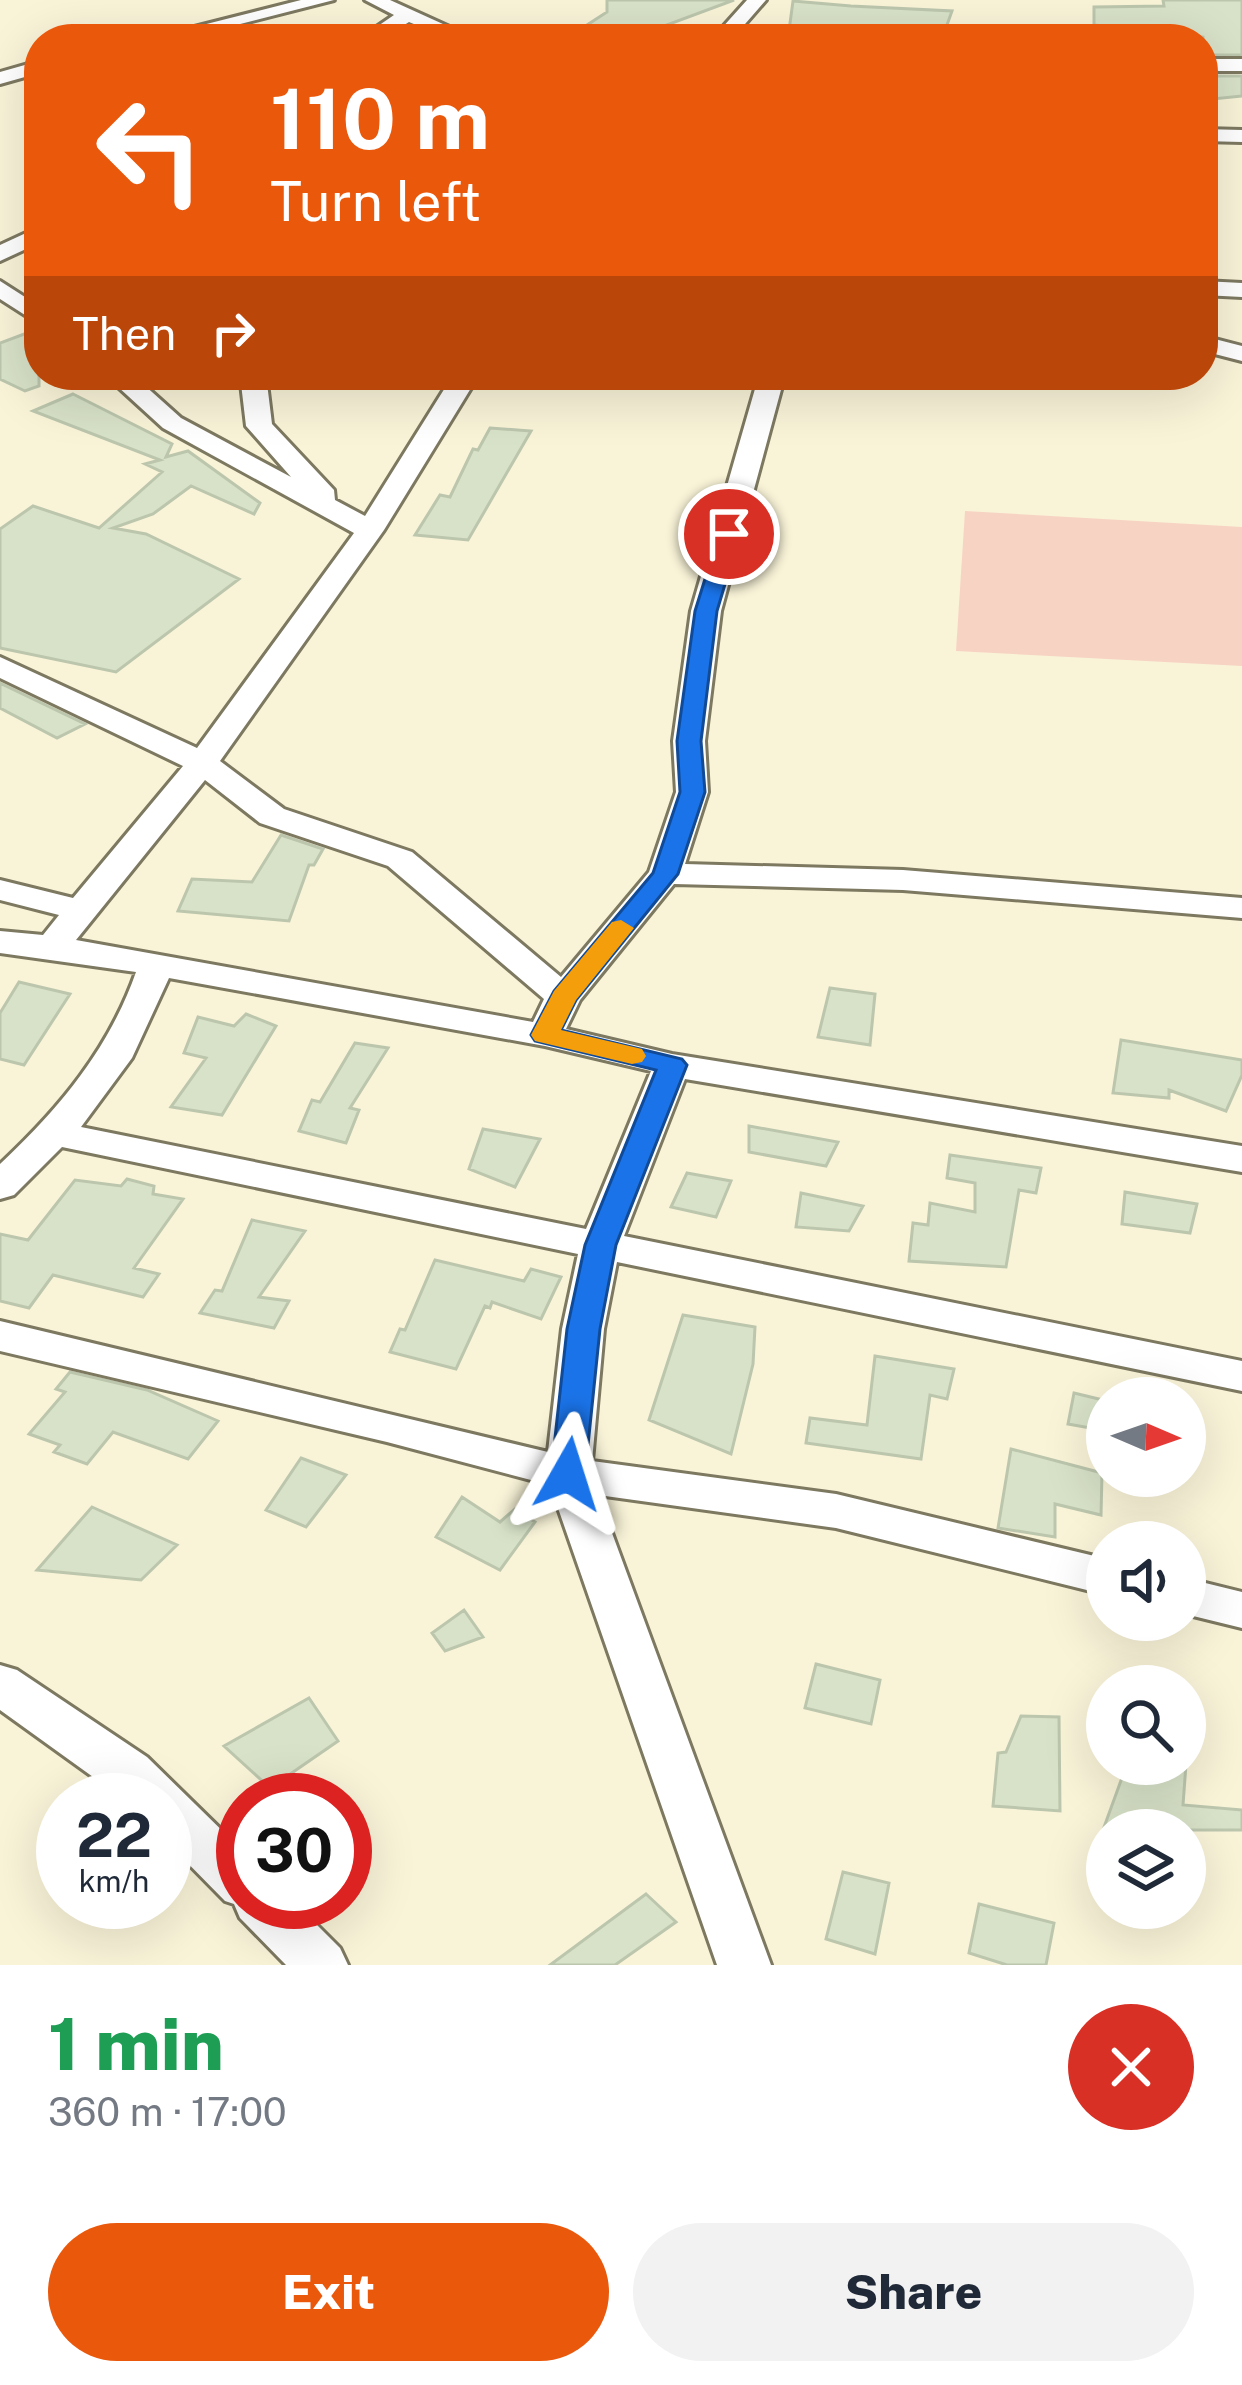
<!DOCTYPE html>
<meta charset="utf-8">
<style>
:root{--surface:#fff;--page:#f2f2f3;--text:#1f2937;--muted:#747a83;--accent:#ea580c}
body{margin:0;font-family:"Public Sans",sans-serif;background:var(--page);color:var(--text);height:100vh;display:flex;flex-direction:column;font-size:45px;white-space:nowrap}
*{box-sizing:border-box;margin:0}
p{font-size:39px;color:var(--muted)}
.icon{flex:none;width:66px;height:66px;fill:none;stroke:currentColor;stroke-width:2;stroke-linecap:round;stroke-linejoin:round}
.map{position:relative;height:1965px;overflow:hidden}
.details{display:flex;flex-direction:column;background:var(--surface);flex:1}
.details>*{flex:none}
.guide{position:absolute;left:24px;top:24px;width:1194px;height:366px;border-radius:48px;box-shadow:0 12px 48px #0002;background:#ea580c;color:#fff;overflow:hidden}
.needle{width:78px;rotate:92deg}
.buttons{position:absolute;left:1086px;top:1377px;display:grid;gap:24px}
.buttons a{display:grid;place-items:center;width:120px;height:120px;border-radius:50%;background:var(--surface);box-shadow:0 12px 48px #0002;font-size:60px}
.speed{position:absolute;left:36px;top:1773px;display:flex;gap:24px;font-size:60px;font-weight:700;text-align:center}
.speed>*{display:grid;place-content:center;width:156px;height:156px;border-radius:50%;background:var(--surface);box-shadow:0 12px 48px #0002;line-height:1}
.speed small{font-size:30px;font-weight:400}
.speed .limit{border:18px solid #d22;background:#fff;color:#111}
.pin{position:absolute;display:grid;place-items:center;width:102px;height:102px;color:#fff;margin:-51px;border:6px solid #fff;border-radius:50%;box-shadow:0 3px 12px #0007}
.me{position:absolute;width:132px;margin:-66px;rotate:6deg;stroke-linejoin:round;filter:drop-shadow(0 0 9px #0008)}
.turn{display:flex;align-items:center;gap:42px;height:252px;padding:0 48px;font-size:54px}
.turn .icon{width:156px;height:156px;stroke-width:2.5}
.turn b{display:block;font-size:84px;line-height:102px}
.then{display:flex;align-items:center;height:114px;padding:0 48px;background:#0003;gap:24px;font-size:45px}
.round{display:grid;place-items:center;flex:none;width:126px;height:126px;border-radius:63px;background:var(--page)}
.summary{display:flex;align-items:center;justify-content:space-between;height:204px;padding:0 48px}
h1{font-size:72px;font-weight:800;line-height:90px;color:#1e9e55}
.action{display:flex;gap:24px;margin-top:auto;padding:24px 48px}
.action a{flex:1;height:138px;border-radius:72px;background:var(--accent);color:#fff;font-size:48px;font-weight:800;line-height:138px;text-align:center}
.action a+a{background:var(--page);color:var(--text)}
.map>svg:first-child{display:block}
.green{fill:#f7d3c4}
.building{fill:#d8e2c8;stroke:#bcc6ad;stroke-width:3}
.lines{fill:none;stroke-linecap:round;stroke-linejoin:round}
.minor-casing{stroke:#7d7860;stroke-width:6}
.minor{fill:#fff;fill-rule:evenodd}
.route{fill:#1a73e8;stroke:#114b97;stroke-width:3}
.slow{fill:#f59e0b}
</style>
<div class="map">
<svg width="1242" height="1965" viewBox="0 0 1242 1965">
<rect width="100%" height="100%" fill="#f9f4d8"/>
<path class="green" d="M965,511L1242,527V666L956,651Z"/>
<path class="building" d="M607,0H734L632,38L587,25L607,12Z
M1163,0H1242V55H1203V37L1094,25V7L1164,6Z
M793,1L851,6L952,11L942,39L788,38Z
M1204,76H1242V96L1213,99Z
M27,333L39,341V386L25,391L0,379V343Z
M73,394L172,444L166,457L188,451L260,503L254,514L191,486L153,514L113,528L146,534L239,579L116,672L0,648V529L33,506L99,528L162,472L145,464L160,460L33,411Z
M490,428L531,431L468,540L415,535L440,495L450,497L473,449L478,450Z
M0,683L85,724L57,738L0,708Z
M281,835L323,849L314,865H309L289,921L178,911L192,879L252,882Z
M19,982L70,994L24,1065L0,1059V1013Z
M830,988L875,994L870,1045L818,1037Z
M246,1014L276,1026L222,1115L171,1107L206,1058L184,1053L198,1017L234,1026Z
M1121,1040L1242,1060V1075L1226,1111L1169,1090V1098L1113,1093Z
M355,1043L388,1048L350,1108L359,1110L346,1143L299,1131L312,1100L320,1102Z
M749,1126L838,1142L826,1166L749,1152Z
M483,1129L540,1139L515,1187L469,1169Z
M950,1155L1041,1168L1036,1193L1019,1190L1006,1267L909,1261L913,1223L928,1225L930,1203L975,1212V1183L947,1178Z
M687,1173L731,1181L716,1217L671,1207Z
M127,1179L154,1186L153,1194L183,1199L134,1268L159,1274L143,1297L53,1275L29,1308L0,1301V1234L28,1240L75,1180L121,1186Z
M1125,1192L1197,1204L1190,1233L1122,1224Z
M801,1193L863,1206L849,1231L796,1227Z
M252,1220L305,1231L259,1297L289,1301L274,1328L200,1313L215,1290L222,1291Z
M435,1260L524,1281L531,1269L561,1277L541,1319L492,1302L490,1308L485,1306L456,1369L390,1352L400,1329L405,1330Z
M683,1315L755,1327L753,1364L731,1454L649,1420Z
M875,1356L954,1369L947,1399L930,1395L921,1459L806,1443L810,1418L867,1425Z
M70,1372L147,1390L218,1421L188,1459L113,1432L87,1464L54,1452L60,1445L29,1434L65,1392L56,1389Z
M1074,1393L1107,1401V1431L1068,1424Z
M1011,1449L1102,1473L1101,1515L1055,1504V1537L998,1528Z
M301,1458L346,1475L306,1527L266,1510Z
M462,1497L500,1522L515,1509L535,1522L500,1570L436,1537Z
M92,1507L177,1545L141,1580L37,1570Z
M464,1610L483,1637L445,1651L432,1633Z
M816,1664L880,1680L871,1724L805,1708Z
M309,1698L338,1741L270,1788L224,1746Z
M1021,1716L1059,1717L1060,1811L993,1806L998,1753L1006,1752Z
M1127,1764H1186L1183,1805L1242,1810V1830H1103Z
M843,1872L889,1883L875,1954L826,1939Z
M646,1894L676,1922L615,1965H550Z
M979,1904L1054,1923L1046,1965H1007L969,1953Z"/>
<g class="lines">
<defs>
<path id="minor" d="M301,0H334L181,39H147Z
M365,0H390L476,39H450L409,22L382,39H359L394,15Z
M747,0H766L732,39H712Z
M1203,59H1242V71H1203Z
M39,61V73L0,84V72Z
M1203,129L1242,130V142L1203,141Z
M39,227V243L0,261V245Z
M0,281L39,306V324L0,299Z
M1203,281L1242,283V297L1203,295Z
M1203,336L1242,346V361L1203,351Z
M105,375H133L181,418L291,477L246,426L240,375H266L272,424L334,490L335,500L365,516L453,375H479L384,530L220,761L284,809L412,852L561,977L649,872L676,792L673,741L691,611L759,375H785L721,611L705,741L708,792L685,864L903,870L1242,898V918L903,890L674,884L580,1000L566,1029L672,1054L1242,1146V1172L685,1079L624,1236L1242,1361V1391L617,1262L604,1329L592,1461L836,1494L1107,1559V1595L836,1528L598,1495L771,1965H717L550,1485L387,1442L0,1351V1321L548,1452L562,1329L578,1254L62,1147L14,1195L0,1199V1164C59,1109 109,1049 136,972L0,953V931L43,935L59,915L0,900V880L73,898L183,766L0,678V657L197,748L354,533L163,428ZM205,780L260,823L388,866L544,999L533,1022L76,940ZM169,978L545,1046L651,1071L586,1229L81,1127L132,1058Z
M1185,1578L1242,1592V1628L1185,1614Z
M0,1665L17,1670L147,1757L243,1851V1902H294L340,1948L348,1965H286L240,1918L234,1904L225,1901L165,1840V1800H125L0,1710Z"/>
</defs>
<use href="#minor" class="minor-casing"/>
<use href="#minor" class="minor"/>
</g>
<path class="route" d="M729,528L740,534L717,611L701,741L705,792L678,874L576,1000L561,1030L682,1059L687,1065L616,1245L600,1329L585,1474L580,1483L568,1486L556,1483L551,1474L567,1329L585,1245L656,1070L535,1041L531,1035L554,991L653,873L680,792L677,741L695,611L719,534Z"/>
<path class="slow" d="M621,920L634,928L576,1000L561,1030L642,1049L646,1056L642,1062L632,1064L535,1041L531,1035L554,991L612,922Z"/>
</svg>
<div class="buttons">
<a><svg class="needle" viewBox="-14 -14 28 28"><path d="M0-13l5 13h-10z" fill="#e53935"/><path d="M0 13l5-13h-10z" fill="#747a83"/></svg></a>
<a><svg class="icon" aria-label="sound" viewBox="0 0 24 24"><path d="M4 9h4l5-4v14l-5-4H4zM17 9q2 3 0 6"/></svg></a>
<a><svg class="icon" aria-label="search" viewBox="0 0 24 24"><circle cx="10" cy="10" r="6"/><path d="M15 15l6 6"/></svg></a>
<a><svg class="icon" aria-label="layers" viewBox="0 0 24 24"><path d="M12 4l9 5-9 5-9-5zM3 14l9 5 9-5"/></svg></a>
</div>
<div class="speed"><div>22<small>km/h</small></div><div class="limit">30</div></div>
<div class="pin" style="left:729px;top:534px;background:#d93025"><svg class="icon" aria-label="arrive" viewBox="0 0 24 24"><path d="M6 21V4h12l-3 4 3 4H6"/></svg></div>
<svg class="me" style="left:568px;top:1474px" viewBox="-20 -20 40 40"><path d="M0-17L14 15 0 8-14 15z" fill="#1a73e8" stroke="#fff" stroke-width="4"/></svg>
<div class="guide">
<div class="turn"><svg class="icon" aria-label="left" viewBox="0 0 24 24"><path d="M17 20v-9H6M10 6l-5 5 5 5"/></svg><div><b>110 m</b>Turn left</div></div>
<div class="then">Then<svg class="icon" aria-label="right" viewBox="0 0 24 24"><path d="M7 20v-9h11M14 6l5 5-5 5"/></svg></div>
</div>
</div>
<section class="details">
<div class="summary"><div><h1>1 min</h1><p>360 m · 17:00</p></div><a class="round" style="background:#d93025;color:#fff"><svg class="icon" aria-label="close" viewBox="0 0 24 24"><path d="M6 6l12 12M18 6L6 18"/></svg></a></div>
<div class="action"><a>Exit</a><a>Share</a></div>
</section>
